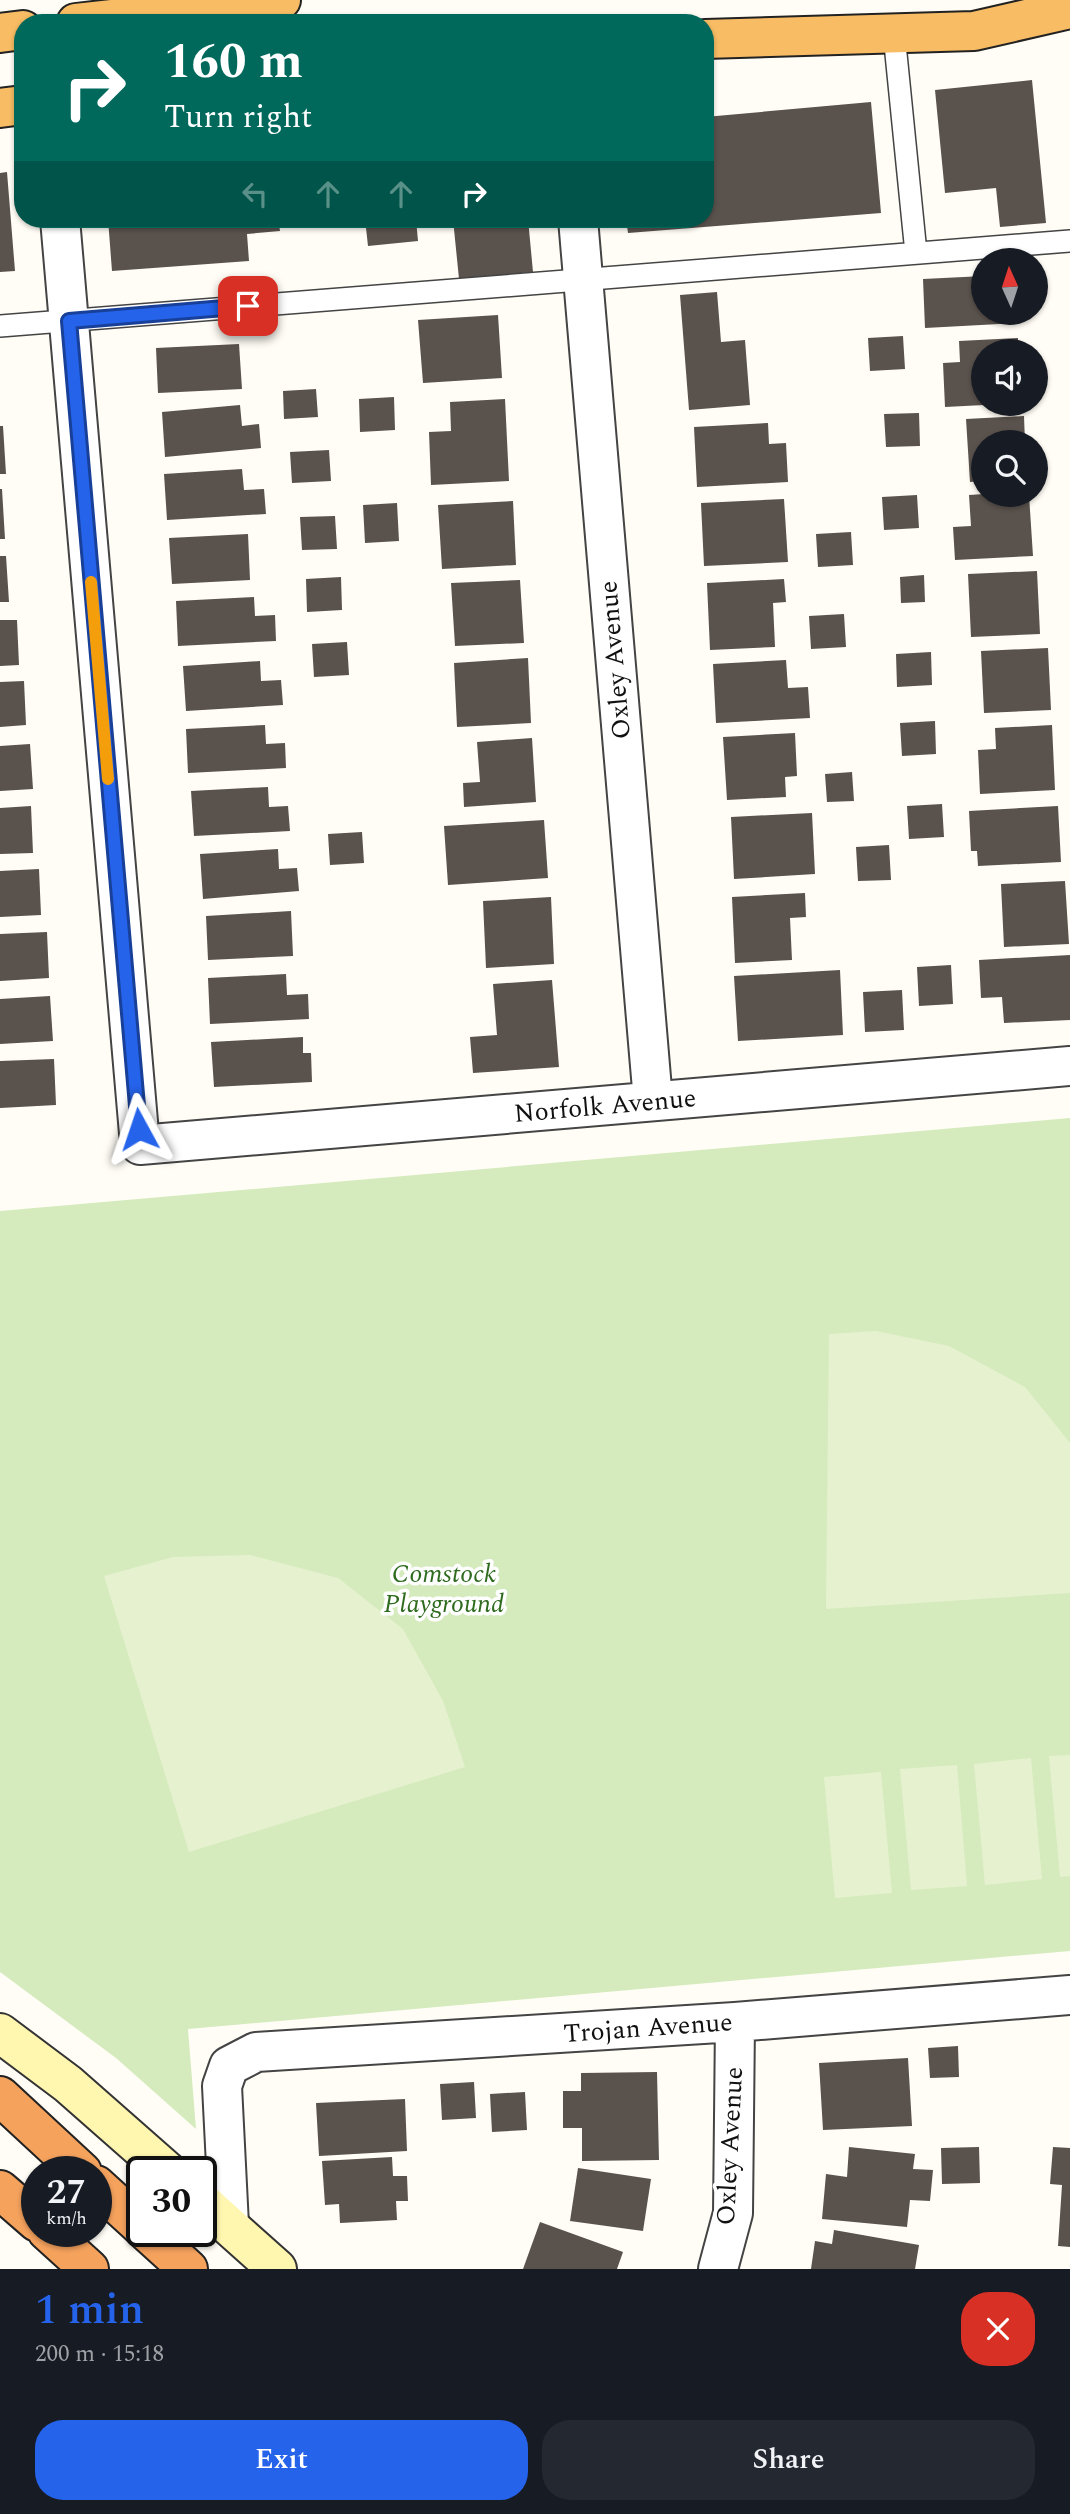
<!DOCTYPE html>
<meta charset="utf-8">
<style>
:root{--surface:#171b24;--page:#242831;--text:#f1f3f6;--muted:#9ea1a6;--accent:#2563eb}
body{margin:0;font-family:Spectral,serif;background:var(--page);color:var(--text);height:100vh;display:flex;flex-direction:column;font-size:26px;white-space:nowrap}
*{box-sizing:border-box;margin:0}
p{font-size:23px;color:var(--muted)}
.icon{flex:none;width:38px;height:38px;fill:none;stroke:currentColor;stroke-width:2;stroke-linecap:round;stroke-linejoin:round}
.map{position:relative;height:2269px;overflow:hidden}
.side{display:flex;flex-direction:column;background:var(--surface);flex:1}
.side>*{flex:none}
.guide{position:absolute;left:14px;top:14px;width:700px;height:214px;border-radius:28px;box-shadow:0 2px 5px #0004;background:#00695c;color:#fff;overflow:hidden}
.needle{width:46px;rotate:357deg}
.tools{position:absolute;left:971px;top:248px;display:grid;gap:14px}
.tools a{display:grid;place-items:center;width:77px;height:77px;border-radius:50%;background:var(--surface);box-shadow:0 2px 5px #0004;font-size:35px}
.speed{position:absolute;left:21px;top:2156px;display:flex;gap:14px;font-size:35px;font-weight:700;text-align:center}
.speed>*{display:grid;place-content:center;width:91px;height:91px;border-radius:50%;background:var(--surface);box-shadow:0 2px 5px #0004;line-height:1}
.speed small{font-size:18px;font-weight:400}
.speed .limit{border:4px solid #111;border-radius:10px;background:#fff;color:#111}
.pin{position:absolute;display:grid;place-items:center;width:60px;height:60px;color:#fff;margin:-30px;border-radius:14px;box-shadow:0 4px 10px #0006}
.me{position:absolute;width:77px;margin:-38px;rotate:355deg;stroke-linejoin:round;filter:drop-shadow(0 0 5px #0008)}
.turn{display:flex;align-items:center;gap:24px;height:147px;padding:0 35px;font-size:32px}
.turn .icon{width:91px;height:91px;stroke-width:2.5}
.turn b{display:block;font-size:49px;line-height:60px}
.lanes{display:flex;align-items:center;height:66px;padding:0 35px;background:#0003;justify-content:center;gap:35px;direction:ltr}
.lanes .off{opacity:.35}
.round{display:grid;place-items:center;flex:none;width:74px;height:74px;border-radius:28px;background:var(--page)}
.head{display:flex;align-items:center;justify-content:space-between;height:119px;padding:0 35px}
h1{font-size:42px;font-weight:600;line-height:52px;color:var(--accent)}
.cta{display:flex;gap:14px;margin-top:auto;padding:14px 35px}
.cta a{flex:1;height:80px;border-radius:28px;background:var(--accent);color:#fff;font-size:28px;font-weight:600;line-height:80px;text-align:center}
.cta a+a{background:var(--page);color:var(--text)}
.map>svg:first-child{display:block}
.green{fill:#d5ebbd}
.pitch{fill:#e6f2cf}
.building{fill:#5a524d}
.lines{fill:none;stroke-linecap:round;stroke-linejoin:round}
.service-casing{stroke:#444;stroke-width:24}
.minor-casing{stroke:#444;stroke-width:42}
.secondary-casing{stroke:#333;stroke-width:42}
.trunk-casing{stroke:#222;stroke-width:42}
.motorway-casing{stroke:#222;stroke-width:42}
.service{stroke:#fff;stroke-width:21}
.minor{stroke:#fff;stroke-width:38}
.secondary{stroke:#fff6b0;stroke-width:38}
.trunk{stroke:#f7bc64;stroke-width:38}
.motorway{stroke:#f5a25d;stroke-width:38}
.route-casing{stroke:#184099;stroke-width:18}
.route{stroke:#2563eb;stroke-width:12}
.slow{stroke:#f59e0b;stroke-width:12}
.labels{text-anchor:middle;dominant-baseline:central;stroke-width:7;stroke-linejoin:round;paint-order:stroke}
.street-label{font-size:26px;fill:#111;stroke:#fff}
.park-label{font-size:26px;font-style:italic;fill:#2f6b1f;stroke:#fff}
</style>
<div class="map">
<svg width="1070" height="2269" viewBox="0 0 1070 2269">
<rect width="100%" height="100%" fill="#fffdf5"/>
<path class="green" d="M1070,1118V1951L188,2029L196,2129L116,2058L0,1972V1211Z"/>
<path class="pitch" d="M876,1331L949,1346L1025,1387L1070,1443V1593L826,1609L829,1334Z
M250,1555L338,1578L403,1629L443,1701L465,1767L189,1852L104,1576L173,1557Z
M1070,1755V1876L1060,1877L1049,1756Z
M1031,1758L1042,1879L985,1885L974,1764Z
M957,1765L967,1886L911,1890L900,1769Z
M881,1772L892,1893L835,1898L824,1777Z"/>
<path class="building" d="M1032,80L1046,223L1000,227L996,188L945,193L935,90Z
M871,102L881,213L628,233L626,219H705V117Z
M7,172L15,271L0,272V173Z
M108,219H315V221L279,224L280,231L247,234L249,261L112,271Z
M365,219H416L418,241L368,246Z
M453,219H528L533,272L459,279Z
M984,276V313H1017L1018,323L925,328L923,279Z
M717,292L721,342L745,340L750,405L689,410L680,295Z
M498,315L502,378L423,383L418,320Z
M903,336L905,369L870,371L868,338Z
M1018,338V352H984V405L945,407L943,363L960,362L959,341Z
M239,344L242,389L158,393L156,348Z
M316,389L318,417L284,419L283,391Z
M394,397L395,430L360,432L359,399Z
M505,399L509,481L431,485L429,432L451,431L450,402Z
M240,405L242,426L259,424L261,448L165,457L162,412Z
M919,413L920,446L886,447L884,414Z
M1024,416L1025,443H984V481L970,482L966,419Z
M768,423L769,444L786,443L788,482L697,487L694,427Z
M0,426H3L6,474H0Z
M329,450L331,481L292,483L290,452Z
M242,469L244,490L264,489L266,514L167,520L164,474Z
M0,489H2L5,539H0Z
M984,494L1029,495L1033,556L955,560L953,527L971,526L969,495Z
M917,495L919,528L884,530L882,497Z
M784,499L788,562L704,566L701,503Z
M513,501L516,565L442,569L438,505Z
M397,503L399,541L365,543L363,505Z
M335,516L337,549L302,550L300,517Z
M851,532L853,565L818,567L816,534Z
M248,534L250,580L172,584L169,538Z
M0,556H6L9,602H0Z
M1037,571L1040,634L971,637L968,574Z
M924,575L925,602L901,603L900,577Z
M341,577L342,610L307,612L306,579Z
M784,579L786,602L773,603L775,647L710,650L707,583Z
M520,580L524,643L455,646L451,583Z
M254,597L255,616L275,615L276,641L178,646L176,601Z
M844,614L846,647L811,649L809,616Z
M0,620H17L19,665L0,666Z
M347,642L349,675L314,677L312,644Z
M1048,648L1051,710L984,713L981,651Z
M931,652L932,685L897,687L896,654Z
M528,658L531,723L457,727L454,663Z
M786,660L788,688L808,687L810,718L716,723L713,664Z
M260,661L261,681L281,680L283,705L186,711L183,666Z
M24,681L26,725L0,727V682Z
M935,721L936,754L902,756L900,723Z
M265,725L266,744L285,743L286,768L188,773L186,729Z
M1052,725L1055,790L980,794L978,750L996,749L995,728Z
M795,733L797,776L785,777L786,797L727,800L723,737Z
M532,738L536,802L464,807L463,783L480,782L477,742Z
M30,744L33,789L0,791V746Z
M852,772L854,801L827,802L825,774Z
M268,787L269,807L288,806L290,831L194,836L191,791Z
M942,804L944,837L909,839L907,806Z
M31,806L33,853L0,854V808Z
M1058,806L1061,862L978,866L977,851H971L969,811Z
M812,813L815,874L734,879L731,817Z
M544,820L548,878L448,885L444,826Z
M362,832L364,863L330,865L328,834Z
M889,845L891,880L858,881L856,847Z
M278,849L279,869L297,868L299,891L203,899L200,854Z
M39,869L41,915L0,917V871Z
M1065,881L1069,944L1004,947L1001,884Z
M805,893L806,917L790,918L792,960L735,963L732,897Z
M551,897L554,964L486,968L483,901Z
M291,911L293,956L208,960L206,916Z
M47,932L49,978L0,981V934Z
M1070,955V1020L1004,1023L1002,997L981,998L979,960Z
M951,965L953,1004L919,1006L917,967Z
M840,970L843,1035L738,1041L734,976Z
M286,974L287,995L308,994L309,1019L210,1024L208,978Z
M552,980L559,1067L473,1073L470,1037L497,1035L493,984Z
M902,990L904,1030L865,1032L863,992Z
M50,996L53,1041L0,1044V999Z
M303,1037V1053H311L312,1082L214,1087L211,1042Z
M54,1059L56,1105L0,1108V1061Z
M958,2046L959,2077L930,2078L928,2048Z
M908,2058L912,2126L823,2130L819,2063Z
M657,2072L659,2160L582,2161V2128H563V2091H581V2073Z
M474,2082L476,2118L442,2120L440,2084Z
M525,2092L527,2130L492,2132L490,2094Z
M405,2099L407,2151L319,2156L316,2103Z
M849,2147L915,2154L913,2169L933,2170L930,2201L910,2200L907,2227L822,2219L826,2174L847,2177Z
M979,2147L980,2183L942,2184L941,2148Z
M1053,2147L1070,2148V2247L1058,2246L1062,2185L1050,2184Z
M392,2157L393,2176H407L408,2201H396L397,2220L340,2223L339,2204L325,2205L322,2161Z
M578,2168L651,2179L643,2231L570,2221Z
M540,2222L623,2252L617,2269H523Z
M834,2230L919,2245L915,2269H811L815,2241L832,2244Z"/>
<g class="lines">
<defs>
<path id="service" d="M894,34L916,253
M0,326L1070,241"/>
<path id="minor" d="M60,219L140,1145L1070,1066
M578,219L653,1101
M229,2225L222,2086L229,2066L256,2052L735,2022L1070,1995
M718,2269L733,2213L735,2022"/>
<path id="secondary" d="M0,2033L68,2084L168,2172
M201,2201L277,2269"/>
<path id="trunk" d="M76,23L281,0
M0,33L23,30
M705,39L974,31L1070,9
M0,108L23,105"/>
<path id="motorway" d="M0,2096L82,2172
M96,2185L142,2227
M0,2190L37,2222
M47,2231L89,2269
M146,2231L188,2269"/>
</defs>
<use href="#service" class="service-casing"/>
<use href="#minor" class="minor-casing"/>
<use href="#secondary" class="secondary-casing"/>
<use href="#trunk" class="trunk-casing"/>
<use href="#motorway" class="motorway-casing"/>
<use href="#service" class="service"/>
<use href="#minor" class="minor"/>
<use href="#secondary" class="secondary"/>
<use href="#trunk" class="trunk"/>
<use href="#motorway" class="motorway"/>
</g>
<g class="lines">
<defs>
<path id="route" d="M139,1129L69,321L248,306"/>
</defs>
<use href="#route" class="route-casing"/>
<use href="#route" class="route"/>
<path class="slow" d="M91,582L108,779"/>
</g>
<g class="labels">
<g class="street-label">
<text transform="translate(615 660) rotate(-95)">Oxley Avenue</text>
<text transform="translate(605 1106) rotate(-5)">Norfolk Avenue</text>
<text transform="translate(648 2028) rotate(-4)">Trojan Avenue</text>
<text transform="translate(730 2146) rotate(-87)">Oxley Avenue</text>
</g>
<g class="park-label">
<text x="444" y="1574">Comstock<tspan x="444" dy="30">Playground</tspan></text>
</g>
</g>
</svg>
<div class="tools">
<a><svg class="needle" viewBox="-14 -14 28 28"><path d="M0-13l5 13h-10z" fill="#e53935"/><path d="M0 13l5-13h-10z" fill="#9ea1a6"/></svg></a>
<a><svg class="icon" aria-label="sound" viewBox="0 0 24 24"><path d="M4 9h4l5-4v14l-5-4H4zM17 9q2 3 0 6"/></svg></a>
<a><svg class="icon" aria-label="search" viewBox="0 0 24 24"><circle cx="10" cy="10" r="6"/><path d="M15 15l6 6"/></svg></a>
</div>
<div class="speed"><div>27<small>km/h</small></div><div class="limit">30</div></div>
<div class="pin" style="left:248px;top:306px;background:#d93025"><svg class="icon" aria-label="arrive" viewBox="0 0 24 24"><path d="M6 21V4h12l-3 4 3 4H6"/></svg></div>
<svg class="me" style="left:139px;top:1129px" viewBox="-20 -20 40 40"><path d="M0-17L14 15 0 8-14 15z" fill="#2563eb" stroke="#fff" stroke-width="4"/></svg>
<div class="guide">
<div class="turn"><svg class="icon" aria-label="right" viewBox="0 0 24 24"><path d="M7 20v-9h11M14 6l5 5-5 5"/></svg><div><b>160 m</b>Turn right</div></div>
<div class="lanes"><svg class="icon off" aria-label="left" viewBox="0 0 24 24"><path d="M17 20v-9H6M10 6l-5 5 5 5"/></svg><svg class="icon off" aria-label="ahead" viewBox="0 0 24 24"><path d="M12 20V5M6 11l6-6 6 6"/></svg><svg class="icon off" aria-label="ahead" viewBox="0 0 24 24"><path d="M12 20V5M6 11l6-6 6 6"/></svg><svg class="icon" aria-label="right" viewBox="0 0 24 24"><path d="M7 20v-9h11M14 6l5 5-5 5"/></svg></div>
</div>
</div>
<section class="side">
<div class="head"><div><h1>1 min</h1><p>200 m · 15:18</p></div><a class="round" style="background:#d93025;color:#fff"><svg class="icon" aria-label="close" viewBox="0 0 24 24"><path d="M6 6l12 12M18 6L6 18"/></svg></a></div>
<div class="cta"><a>Exit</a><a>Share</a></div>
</section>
